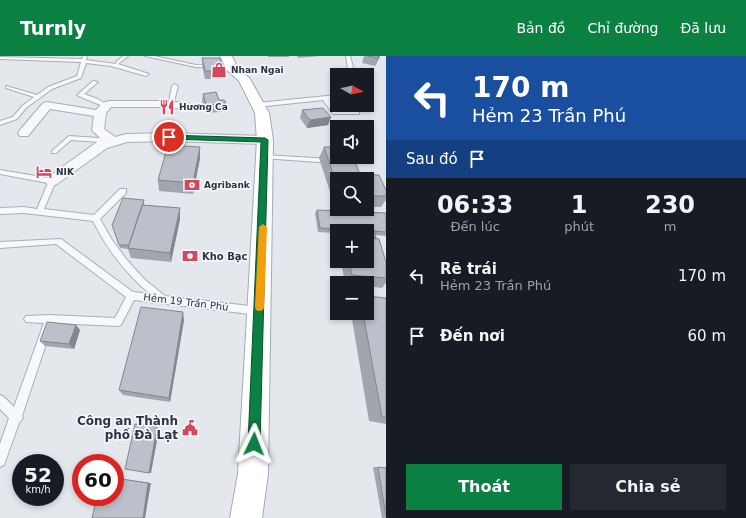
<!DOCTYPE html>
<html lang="vi">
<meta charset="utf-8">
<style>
:root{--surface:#171b24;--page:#242831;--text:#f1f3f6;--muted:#9ea1a6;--accent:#0b8043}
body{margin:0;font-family:"DejaVu Sans",sans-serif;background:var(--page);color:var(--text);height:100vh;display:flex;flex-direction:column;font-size:15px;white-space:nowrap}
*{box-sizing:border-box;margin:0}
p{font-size:13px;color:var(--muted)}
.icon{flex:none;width:22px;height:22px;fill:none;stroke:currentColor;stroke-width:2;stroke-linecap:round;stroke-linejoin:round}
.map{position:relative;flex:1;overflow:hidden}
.details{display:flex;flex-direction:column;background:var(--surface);width:360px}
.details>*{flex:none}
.guide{background:#1a4fa0;color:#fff;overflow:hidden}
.needle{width:26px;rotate:98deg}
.tools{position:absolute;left:330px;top:12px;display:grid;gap:8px}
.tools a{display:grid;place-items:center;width:44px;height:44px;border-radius:0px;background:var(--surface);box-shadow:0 2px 6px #0003;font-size:20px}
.speed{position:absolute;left:12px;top:398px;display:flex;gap:8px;font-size:20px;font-weight:700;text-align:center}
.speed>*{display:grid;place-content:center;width:52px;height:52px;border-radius:50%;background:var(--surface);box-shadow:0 2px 6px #0003;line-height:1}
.speed small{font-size:10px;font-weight:400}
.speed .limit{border:6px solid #d22;background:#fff;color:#111}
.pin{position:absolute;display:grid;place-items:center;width:34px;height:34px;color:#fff;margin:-17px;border:2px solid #fff;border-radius:50%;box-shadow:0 1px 4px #0007}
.me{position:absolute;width:44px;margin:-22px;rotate:2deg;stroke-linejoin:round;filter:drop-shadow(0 0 3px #0008)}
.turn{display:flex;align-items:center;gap:14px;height:84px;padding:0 20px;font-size:18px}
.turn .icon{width:52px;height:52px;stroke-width:2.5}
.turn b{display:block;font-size:28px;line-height:34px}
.then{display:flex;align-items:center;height:38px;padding:0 20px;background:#0003;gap:8px;font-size:15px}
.eta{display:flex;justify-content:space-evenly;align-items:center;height:68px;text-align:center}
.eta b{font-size:24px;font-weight:700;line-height:28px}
.button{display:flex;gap:8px;margin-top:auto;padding:8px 20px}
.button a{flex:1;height:46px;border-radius:0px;background:var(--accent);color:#fff;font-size:16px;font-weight:700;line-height:46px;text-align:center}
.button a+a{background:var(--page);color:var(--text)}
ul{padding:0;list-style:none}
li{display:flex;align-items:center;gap:12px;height:60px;padding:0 20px}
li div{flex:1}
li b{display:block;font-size:15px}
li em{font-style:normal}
header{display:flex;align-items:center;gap:24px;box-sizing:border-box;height:56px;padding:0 20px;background:var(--accent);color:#fff}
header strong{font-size:19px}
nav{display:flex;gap:22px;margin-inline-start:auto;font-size:14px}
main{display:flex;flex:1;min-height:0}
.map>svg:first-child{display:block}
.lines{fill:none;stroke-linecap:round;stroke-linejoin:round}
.service-casing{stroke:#a9aeb7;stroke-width:2}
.minor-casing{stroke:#a9aeb7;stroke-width:2}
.primary-casing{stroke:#a3abb8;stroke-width:2}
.service{fill:#f7f8fa;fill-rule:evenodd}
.minor{fill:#f7f8fa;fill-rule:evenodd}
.primary{fill:#fff;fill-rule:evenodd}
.wall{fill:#a1a5ae}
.shaded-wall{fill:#83868d}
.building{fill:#bbc0ca;stroke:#83868d}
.route{fill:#0b8043;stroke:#07532c}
.slow{fill:#f59e0b}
.labels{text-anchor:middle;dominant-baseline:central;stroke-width:3.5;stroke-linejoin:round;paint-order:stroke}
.far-poi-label{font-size:9px;font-weight:bold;fill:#2b3445;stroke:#f4f6f9;text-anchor:start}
.poi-label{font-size:10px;font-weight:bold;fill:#2b3445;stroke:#f4f6f9;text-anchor:start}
.street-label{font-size:10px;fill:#2b3445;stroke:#f4f6f9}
.near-poi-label{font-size:12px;font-weight:bold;fill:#2b3445;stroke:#f4f6f9;text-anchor:end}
</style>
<header>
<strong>Turnly</strong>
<nav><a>Bản đồ</a><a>Chỉ đường</a><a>Đã lưu</a></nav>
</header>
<main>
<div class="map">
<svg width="386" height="462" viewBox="0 0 386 462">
<rect width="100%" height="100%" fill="#e4e7ec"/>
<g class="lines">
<defs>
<path id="service" d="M83,0H87L86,4L116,8V6L123,0H128L118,8L149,18L146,20L111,10L86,7L81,22L52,33L26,52L17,63L0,69V65L13,61L22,50L34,41L6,32V30L37,39L48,31L77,20L81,6L0,3V1L82,3Z
M145,0H154L196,9L231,10L233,11L231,12L196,11Z
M346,0H350L355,19H349Z
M93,25L98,26L84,38L98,43L107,49V51C105,51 80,41 77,39Z
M175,28L178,30L173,49L168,50L172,30Z
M337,39V43H329L337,55H357L359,56V58H333L323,44L257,51L254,49L257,47Z
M69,80L113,83L116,85L113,87L71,84L56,97H52V95Z
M264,99L332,103L335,105L332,107L262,102L261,101Z
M0,114L54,123L56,125L44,153L94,159L120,133H126V137L100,163L112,184L127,204L144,223L165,240L259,251L262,252L264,255L262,258L259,259L134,244L121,269L118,270L53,267L22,360L23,362L19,367L4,409L0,411V388L9,362L0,353V339L4,341L14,351L44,267L26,266L24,263L26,260L50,259L115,262L126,241L56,188L0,192V186L61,183L133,236L150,238C125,217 107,193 93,165L24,157L0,158V152L24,151L37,153L48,127L0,118Z"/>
<path id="minor" d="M109,45H161L186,47L190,48L192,50L190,52L186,53L161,51H111L106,57L104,73L115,81L126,78L169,77L265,80L269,81L271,84L269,87L265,88L169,85L127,86L107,92L57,128L52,130L47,128L45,125L47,122L97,86L103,85L92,74L94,60L50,53L28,80H20L18,77L20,74L43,47L47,46L96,54L102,47Z"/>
<path id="primary" d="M220,0H232L236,9L250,23L269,57L273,84L268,418L262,462H230L238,418L257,84L255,57L239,25L227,14Z"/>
</defs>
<use href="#service" class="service-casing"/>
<use href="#minor" class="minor-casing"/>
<use href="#primary" class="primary-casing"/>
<use href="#service" class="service"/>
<use href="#minor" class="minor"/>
<use href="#primary" class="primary"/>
</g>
<path class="wall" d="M268,0H289V1H268Z
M297,0H320L298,2Z
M364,0H380L375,10L362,7Z
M202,2L223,15V23H205L202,9Z
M203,38L219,44L226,53L220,56L206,57L202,45Z
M302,54L331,61L328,69L307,72L300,62Z
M200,91V102L193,138L159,135L158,124Z
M324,91L360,118L386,134V144L381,151H367V123H337V151H335L319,102Z
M144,144V149L180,152V163L171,206L131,202L128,193L120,192L112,169Z
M317,154L386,157V180L375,179L386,206V227L382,232L367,230V227H345L341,205H367V175H337V186L335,177L318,176L315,157Z
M386,242V368L369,365L351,257H367Z
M184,264L170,346L123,339L119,334Z
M76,269L80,274L74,293L45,290L40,285Z
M373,411H378L386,462H382Z
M115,422L151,427L115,441Z"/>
<path class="shaded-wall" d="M379,0H380L375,10L378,2Z
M226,46V53L220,56L221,48Z
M331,61L328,69L307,72L310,64Z
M200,91V102L193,138V127Z
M180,152V163L171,206L170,197Z
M183,256L184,264L170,346L169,342Z
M76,269L80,274L74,293L69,288Z
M157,371L159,374L151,417H149Z
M148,427H151L145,462H143Z"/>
<path class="building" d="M368,0H379L378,2Z
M202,2H220L223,15H205Z
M216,36L219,44H224L226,46L221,48L206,49L203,38Z
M323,52L331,61L310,64L302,54Z
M168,89L200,91L193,127L158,124Z
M324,91H337V101H353L360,118L379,119L386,134V140H367V123H337V129Z
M123,142L144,144L129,189H119L112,169Z
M142,149L180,152L170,197L128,192Z
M317,154L386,157V176L374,175L373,172L339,169L337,173L320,172Z
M339,169L373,172L376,182H367V175H340Z
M367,182L379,183L386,206V222L352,219L349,205H367Z
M367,240L386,242V361H382L363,257H367Z
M141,251L183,256L169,342L119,334Z
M47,266L76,269L69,288L40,285Z
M135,368L157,371L149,417L125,413Z
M378,411L386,412V460Z
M115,422L148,427L143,462H92L97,441H115Z"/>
<path class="route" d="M167,79L265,82L268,84L260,388L258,393L254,395L250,393L248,388L261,86L169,83L167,82Z"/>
<path class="slow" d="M263,168L267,171L264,251L263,254L259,255L256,254L255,251L259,171Z"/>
<defs>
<symbol id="shop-bare" viewBox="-9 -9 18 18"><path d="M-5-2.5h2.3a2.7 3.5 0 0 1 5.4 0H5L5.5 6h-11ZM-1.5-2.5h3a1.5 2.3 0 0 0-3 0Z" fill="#d1495b" stroke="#f4f6f9" stroke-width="2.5" paint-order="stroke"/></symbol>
<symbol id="restaurant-bare" viewBox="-9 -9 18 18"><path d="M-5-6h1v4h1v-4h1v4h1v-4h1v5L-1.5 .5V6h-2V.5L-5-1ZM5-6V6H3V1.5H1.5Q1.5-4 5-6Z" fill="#d1495b" stroke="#f4f6f9" stroke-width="2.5" paint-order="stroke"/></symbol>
<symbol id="hotel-bare" viewBox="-9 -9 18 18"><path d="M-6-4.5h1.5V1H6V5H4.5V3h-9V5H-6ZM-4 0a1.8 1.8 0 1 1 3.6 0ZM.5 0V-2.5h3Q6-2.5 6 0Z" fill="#d1495b" stroke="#f4f6f9" stroke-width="2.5" paint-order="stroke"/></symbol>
<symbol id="bank-bare" viewBox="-9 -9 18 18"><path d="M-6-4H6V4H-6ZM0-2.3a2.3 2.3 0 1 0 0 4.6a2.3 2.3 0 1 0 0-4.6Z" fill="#d1495b" stroke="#f4f6f9" stroke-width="2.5" paint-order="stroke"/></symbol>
<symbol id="civic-bare" viewBox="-9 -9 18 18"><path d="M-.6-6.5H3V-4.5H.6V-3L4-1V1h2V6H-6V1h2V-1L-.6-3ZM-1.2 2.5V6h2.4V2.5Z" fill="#d1495b" stroke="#f4f6f9" stroke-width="2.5" paint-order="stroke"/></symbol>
</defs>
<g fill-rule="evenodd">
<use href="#shop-bare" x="208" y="3" width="22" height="22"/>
<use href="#restaurant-bare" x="156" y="40" width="22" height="22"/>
<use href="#hotel-bare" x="33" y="105" width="22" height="22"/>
<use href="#bank-bare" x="181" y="118" width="22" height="22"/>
<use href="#bank-bare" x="179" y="189" width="22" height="22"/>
<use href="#civic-bare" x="179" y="361" width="22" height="22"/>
</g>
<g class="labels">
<g class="far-poi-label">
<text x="231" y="14">Nhan Ngai</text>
<text x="179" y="51">Hương Ca</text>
<text x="56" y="116">NIK</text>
<text x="204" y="129">Agribank</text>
</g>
<g class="poi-label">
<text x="202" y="200">Kho Bạc</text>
</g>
<g class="street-label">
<text transform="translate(186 246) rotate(7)">Hẻm 19 Trần Phú</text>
</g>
<g class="near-poi-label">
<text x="178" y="365">Công an Thành<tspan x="178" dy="14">phố Đà Lạt</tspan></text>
</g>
</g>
</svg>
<div class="tools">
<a><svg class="needle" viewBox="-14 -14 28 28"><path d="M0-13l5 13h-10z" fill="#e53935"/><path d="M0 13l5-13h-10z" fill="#9ea1a6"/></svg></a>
<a><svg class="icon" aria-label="sound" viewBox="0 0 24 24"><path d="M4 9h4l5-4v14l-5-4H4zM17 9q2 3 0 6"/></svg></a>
<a><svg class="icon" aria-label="search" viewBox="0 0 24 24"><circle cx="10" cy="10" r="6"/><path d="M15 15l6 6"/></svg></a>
<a>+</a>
<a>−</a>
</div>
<div class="speed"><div>52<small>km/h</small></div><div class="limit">60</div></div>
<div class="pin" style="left:169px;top:81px;background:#d93025"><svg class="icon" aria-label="arrive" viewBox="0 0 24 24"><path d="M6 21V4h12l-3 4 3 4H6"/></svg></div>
<svg class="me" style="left:254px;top:388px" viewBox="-20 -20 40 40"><path d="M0-17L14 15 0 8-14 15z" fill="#0b8043" stroke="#fff" stroke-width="4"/></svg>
</div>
<section class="details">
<div class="guide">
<div class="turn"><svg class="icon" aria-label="left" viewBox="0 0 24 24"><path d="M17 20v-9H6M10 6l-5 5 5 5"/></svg><div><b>170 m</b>Hẻm 23 Trần Phú</div></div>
<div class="then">Sau đó<svg class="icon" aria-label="arrive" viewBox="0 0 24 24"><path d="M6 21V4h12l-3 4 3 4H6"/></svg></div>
</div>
<div class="eta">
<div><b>06:33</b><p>Đến lúc</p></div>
<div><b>1</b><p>phút</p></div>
<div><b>230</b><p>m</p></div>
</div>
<ul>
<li><svg class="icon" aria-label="left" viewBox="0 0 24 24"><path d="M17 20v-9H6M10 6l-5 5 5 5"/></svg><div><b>Rẽ trái</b><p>Hẻm 23 Trần Phú</p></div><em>170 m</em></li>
<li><svg class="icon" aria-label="arrive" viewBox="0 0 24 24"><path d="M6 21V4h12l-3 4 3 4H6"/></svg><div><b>Đến nơi</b></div><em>60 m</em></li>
</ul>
<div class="button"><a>Thoát</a><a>Chia sẻ</a></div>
</section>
</main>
